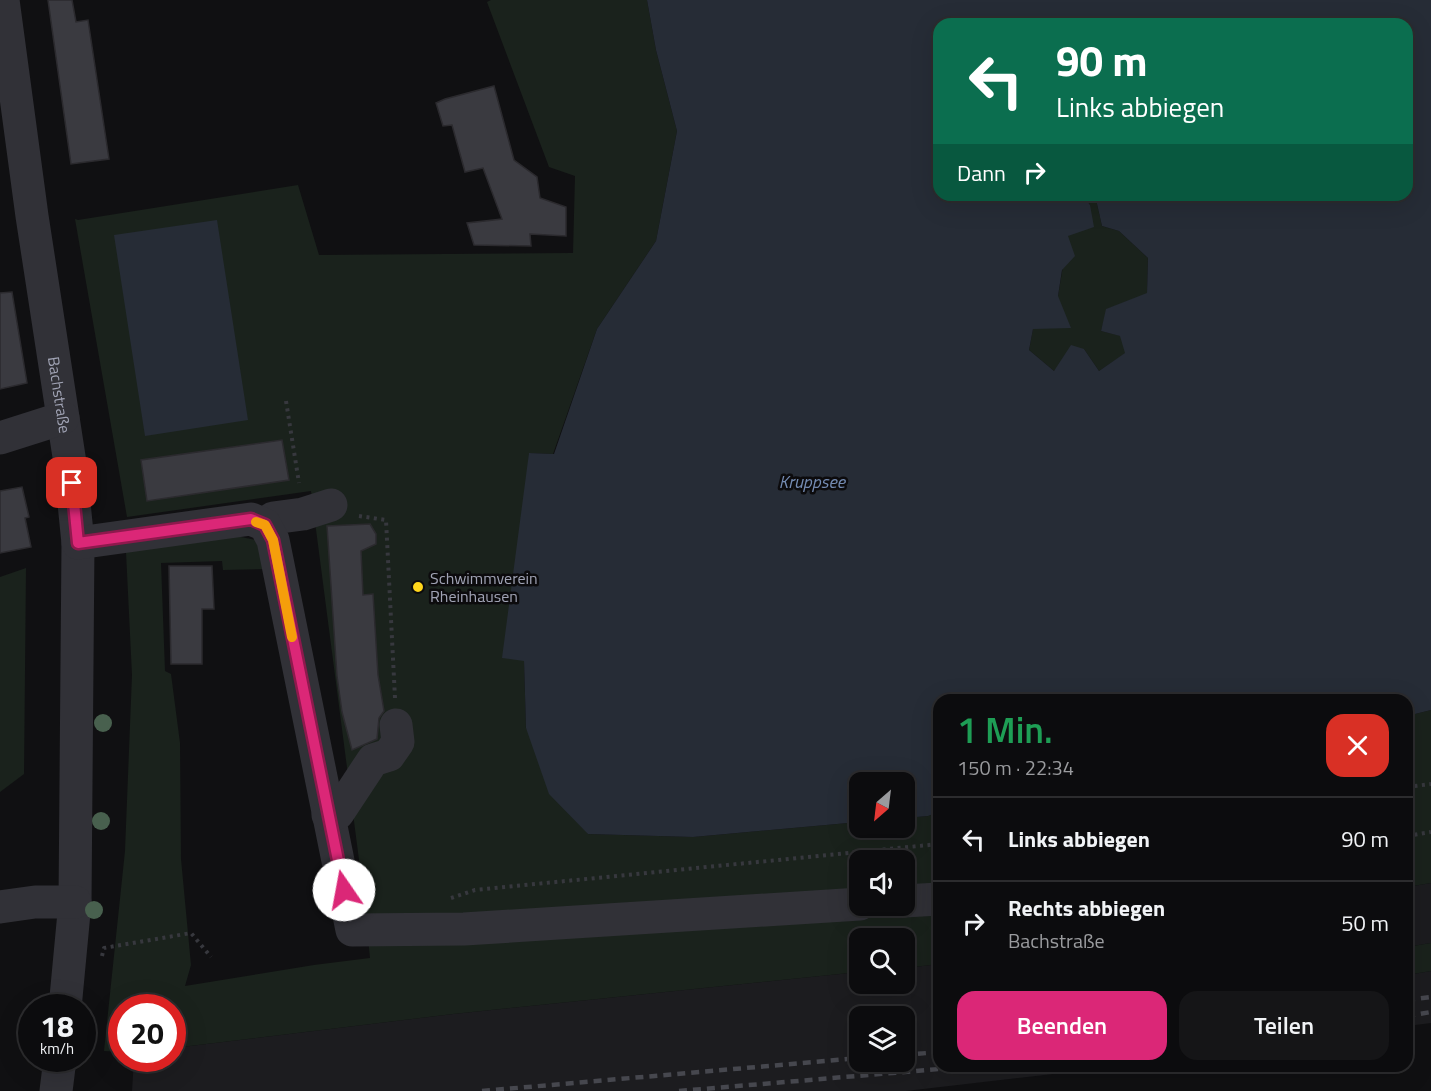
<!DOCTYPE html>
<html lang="de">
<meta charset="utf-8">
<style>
:root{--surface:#0c0c0e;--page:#151517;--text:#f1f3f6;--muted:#9a9b9e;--line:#2c2c2e;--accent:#db2777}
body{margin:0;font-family:"Titillium Web",sans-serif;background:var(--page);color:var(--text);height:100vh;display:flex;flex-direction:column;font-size:22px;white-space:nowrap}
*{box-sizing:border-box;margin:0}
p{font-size:20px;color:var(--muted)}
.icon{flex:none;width:33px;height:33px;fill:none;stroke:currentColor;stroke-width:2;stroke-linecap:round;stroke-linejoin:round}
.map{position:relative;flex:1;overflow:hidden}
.details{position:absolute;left:933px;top:694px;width:480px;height:378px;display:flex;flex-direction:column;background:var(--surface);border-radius:18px;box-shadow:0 6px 24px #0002,0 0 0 2px var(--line)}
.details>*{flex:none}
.banner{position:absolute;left:933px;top:18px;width:480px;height:183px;border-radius:18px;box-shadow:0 6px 24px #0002,0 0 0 2px var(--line);background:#0b6e4f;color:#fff;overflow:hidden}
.needle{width:39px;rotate:208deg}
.fabs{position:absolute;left:849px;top:772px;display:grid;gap:12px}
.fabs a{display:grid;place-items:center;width:66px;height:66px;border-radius:12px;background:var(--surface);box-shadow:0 6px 24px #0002,0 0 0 2px var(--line);font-size:30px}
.speed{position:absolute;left:18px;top:994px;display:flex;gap:12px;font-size:30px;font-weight:700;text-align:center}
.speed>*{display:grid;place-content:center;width:78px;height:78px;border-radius:50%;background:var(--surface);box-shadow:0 6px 24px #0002,0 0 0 2px var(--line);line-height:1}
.speed small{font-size:15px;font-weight:400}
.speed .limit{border:9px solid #d22;background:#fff;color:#111}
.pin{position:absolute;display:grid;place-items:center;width:51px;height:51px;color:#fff;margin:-26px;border-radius:12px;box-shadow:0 3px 9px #0006}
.me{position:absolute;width:66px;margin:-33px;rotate:348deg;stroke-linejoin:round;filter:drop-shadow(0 0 4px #0008)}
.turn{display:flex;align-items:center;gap:21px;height:126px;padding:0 24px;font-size:27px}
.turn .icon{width:78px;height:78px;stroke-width:2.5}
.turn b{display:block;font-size:42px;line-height:51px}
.then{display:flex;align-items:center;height:57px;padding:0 24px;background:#0003;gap:12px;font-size:22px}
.round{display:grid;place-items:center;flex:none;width:63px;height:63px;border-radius:18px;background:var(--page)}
.summary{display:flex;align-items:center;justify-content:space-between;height:102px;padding:0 24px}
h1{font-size:36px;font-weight:600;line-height:45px;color:#1e9e55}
.action{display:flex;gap:12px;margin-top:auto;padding:12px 24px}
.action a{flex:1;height:69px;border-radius:18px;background:var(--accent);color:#fff;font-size:24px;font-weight:600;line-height:69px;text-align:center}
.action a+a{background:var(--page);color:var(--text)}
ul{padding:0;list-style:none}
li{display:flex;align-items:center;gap:18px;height:84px;padding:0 24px;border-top:2px solid var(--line)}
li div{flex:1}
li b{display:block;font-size:22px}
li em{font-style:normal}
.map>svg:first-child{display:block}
.built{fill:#1c1c1f;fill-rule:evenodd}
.green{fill:#1a221c;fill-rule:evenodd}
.water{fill:#262c36;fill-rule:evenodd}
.building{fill:#3a3a40;stroke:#2b2a2e;stroke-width:1.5}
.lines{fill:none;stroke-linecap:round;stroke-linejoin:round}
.path{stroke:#37383e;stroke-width:4;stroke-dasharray:3 4.5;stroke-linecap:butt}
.minor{stroke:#313137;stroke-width:33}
.rail{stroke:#46474e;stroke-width:4.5;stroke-dasharray:8 6;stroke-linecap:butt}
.tree{fill:#48604e}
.route-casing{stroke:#8e194d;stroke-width:15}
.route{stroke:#db2777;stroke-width:10}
.slow{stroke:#f59e0b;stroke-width:10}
.poi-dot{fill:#ffd61b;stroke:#0c0b0d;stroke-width:2}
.labels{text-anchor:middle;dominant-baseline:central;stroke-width:5;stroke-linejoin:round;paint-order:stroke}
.street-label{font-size:16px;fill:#a0a3b4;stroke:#0c0b0d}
.poi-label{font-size:16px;fill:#a0a3b4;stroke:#0c0b0d;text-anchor:start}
.water-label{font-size:18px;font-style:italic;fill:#748bb2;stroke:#0c0b0d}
</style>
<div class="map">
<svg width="1431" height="1091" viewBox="0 0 1431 1091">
<rect width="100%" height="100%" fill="#101012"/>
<path class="built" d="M1431,883V943L1407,947V887Z
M939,964V1066L1114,1067L906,1091H132L134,1059H172L173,1048L453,1014L859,972L860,984H904L905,968ZM860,1017H904V1062H860Z
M1431,971V1023L1407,1026V975Z"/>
<path class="green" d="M491,0H647L656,50L677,131L656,241L597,329L553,454L529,453L524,661L526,728L588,834L693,837L859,822L860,828H904L905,818L928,816L939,812V964L905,968L904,939H860L859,972L453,1014L173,1048L172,1008H122L121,1052L104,1051L125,851L132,675L126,552L236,536L256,540L267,569L223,570L222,561L161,563L165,671L171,674L180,743L181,859L191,965L185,986L314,965L370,958L364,898L311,491L127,517L75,219L78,220L298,185L319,255L573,253L575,176L549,167L487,2ZM860,861H904V906H860Z
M1083,195H1095L1102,226L1119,231L1148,258L1147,294L1107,309L1101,331L1121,336L1126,353L1099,371L1084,349L1054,371L1029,350L1033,329L1058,296L1068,236L1090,205Z
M26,568L24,774L0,792V577Z
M1431,710V883L1407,887V716Z
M1431,943V971L1407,975V947Z"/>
<path class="water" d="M647,0H1431V710L1407,716V700H939V812L928,816L905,818L904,783H860L859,822L693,837L588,834L549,794L526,728L524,661L502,658L529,453L554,454L597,329L656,241L677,131L656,50ZM939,24H1407V195H1095L1102,226L1119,231L1148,258L1147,293L1106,309L1101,331L1120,336L1125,353L1099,371L1084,349L1071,345L1054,371L1029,350L1033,329L1071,328L1058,296L1062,270L1075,256L1068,236L1094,227L1090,205L1083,195H939Z
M217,220L248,420L145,436L114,235Z"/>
<path class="building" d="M48,0H72L76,22L88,20L109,159L71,164Z
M494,86L514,160L537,177L540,198L566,207V236L530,234L531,246L474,245L467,223L502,219L483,168L465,172L452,125L443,126L436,103L445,99Z
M12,292L27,383L0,389V293Z
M282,440L289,480L147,501L141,460Z
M22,487L29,517L25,518L31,547L0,553V491Z
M370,524L376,534V544L361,551L363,595L373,594L378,675L384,711L379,718L377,739L352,750L342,712L337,676L327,526Z
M169,566H212L214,609H202V664H171Z"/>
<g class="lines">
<path class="path" d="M286,401L299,483
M359,516L386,520L395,698
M1159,695V700
M1177,695V700
M1142,696V700
M1125,697V700
M1106,698L1107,700
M1407,787L1431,784
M1407,836L1431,832
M451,898L475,890L939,844
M102,956L104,948L191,933L211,957"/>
<g class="minor">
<path id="s1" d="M3,0L32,216L70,463L78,543L75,902L65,1008"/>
<path d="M0,438L63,418"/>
<path d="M265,525L273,518L303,514L331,505"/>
<path d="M78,543L251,519L265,525L273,540L352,930L464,929L860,904"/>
<path d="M328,815L338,813L373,760L389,755L398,742L396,725"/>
<path d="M904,901L939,899"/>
<path d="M0,907L35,902H75"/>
<path d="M56,1091L60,1059"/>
</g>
<path class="rail" d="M1407,1000L1431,997
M1407,1016L1431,1012
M904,1055L939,1052
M482,1091L860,1058
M679,1091L975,1066"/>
</g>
<g class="tree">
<circle cx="103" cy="723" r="9"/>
<circle cx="101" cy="821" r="9"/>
<circle cx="94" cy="910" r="9"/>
</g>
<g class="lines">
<defs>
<path id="route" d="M72,483L78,543L251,519L265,525L273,540L344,890"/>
</defs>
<use href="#route" class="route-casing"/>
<use href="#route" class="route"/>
<path class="slow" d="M256,522L265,525L273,540L292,637"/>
</g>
<circle class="poi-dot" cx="418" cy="587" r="6"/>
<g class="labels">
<g class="street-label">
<text stroke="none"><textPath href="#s1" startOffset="399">Bachstraße</textPath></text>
</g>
<g class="poi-label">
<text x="430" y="578">Schwimmverein<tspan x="430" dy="18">Rheinhausen</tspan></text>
</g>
<g class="water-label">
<text x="812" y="481">Kruppsee</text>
</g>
</g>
</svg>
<div class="fabs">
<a><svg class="needle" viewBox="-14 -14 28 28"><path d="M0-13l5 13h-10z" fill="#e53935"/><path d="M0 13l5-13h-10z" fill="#9a9b9e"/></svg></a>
<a><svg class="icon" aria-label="sound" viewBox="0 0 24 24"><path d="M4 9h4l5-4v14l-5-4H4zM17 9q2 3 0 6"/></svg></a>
<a><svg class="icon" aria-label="search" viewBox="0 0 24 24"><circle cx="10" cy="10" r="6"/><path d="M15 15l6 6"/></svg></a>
<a><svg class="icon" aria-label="layers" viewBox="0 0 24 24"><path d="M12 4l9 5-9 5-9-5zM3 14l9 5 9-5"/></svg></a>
</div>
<div class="speed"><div>18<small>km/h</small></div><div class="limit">20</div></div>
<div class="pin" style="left:72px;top:483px;background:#d93025"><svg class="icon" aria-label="arrive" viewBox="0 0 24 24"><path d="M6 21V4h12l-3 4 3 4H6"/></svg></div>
<svg class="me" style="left:344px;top:890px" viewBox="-20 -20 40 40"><circle r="19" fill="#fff"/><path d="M0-13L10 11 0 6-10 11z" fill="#db2777"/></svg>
<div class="banner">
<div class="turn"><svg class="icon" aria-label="left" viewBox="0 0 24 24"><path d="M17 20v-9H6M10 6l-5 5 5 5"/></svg><div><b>90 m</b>Links abbiegen</div></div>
<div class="then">Dann<svg class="icon" aria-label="right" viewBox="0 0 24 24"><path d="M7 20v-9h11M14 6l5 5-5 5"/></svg></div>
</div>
<section class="details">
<div class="summary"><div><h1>1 Min.</h1><p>150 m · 22:34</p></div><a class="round" style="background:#d93025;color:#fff"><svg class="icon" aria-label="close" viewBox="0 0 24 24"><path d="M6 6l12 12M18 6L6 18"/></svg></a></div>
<ul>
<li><svg class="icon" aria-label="left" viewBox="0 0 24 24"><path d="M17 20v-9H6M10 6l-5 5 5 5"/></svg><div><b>Links abbiegen</b></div><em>90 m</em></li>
<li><svg class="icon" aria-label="right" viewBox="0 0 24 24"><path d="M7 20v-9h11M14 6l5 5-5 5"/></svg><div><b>Rechts abbiegen</b><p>Bachstraße</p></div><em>50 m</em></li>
</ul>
<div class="action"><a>Beenden</a><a>Teilen</a></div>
</section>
</div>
